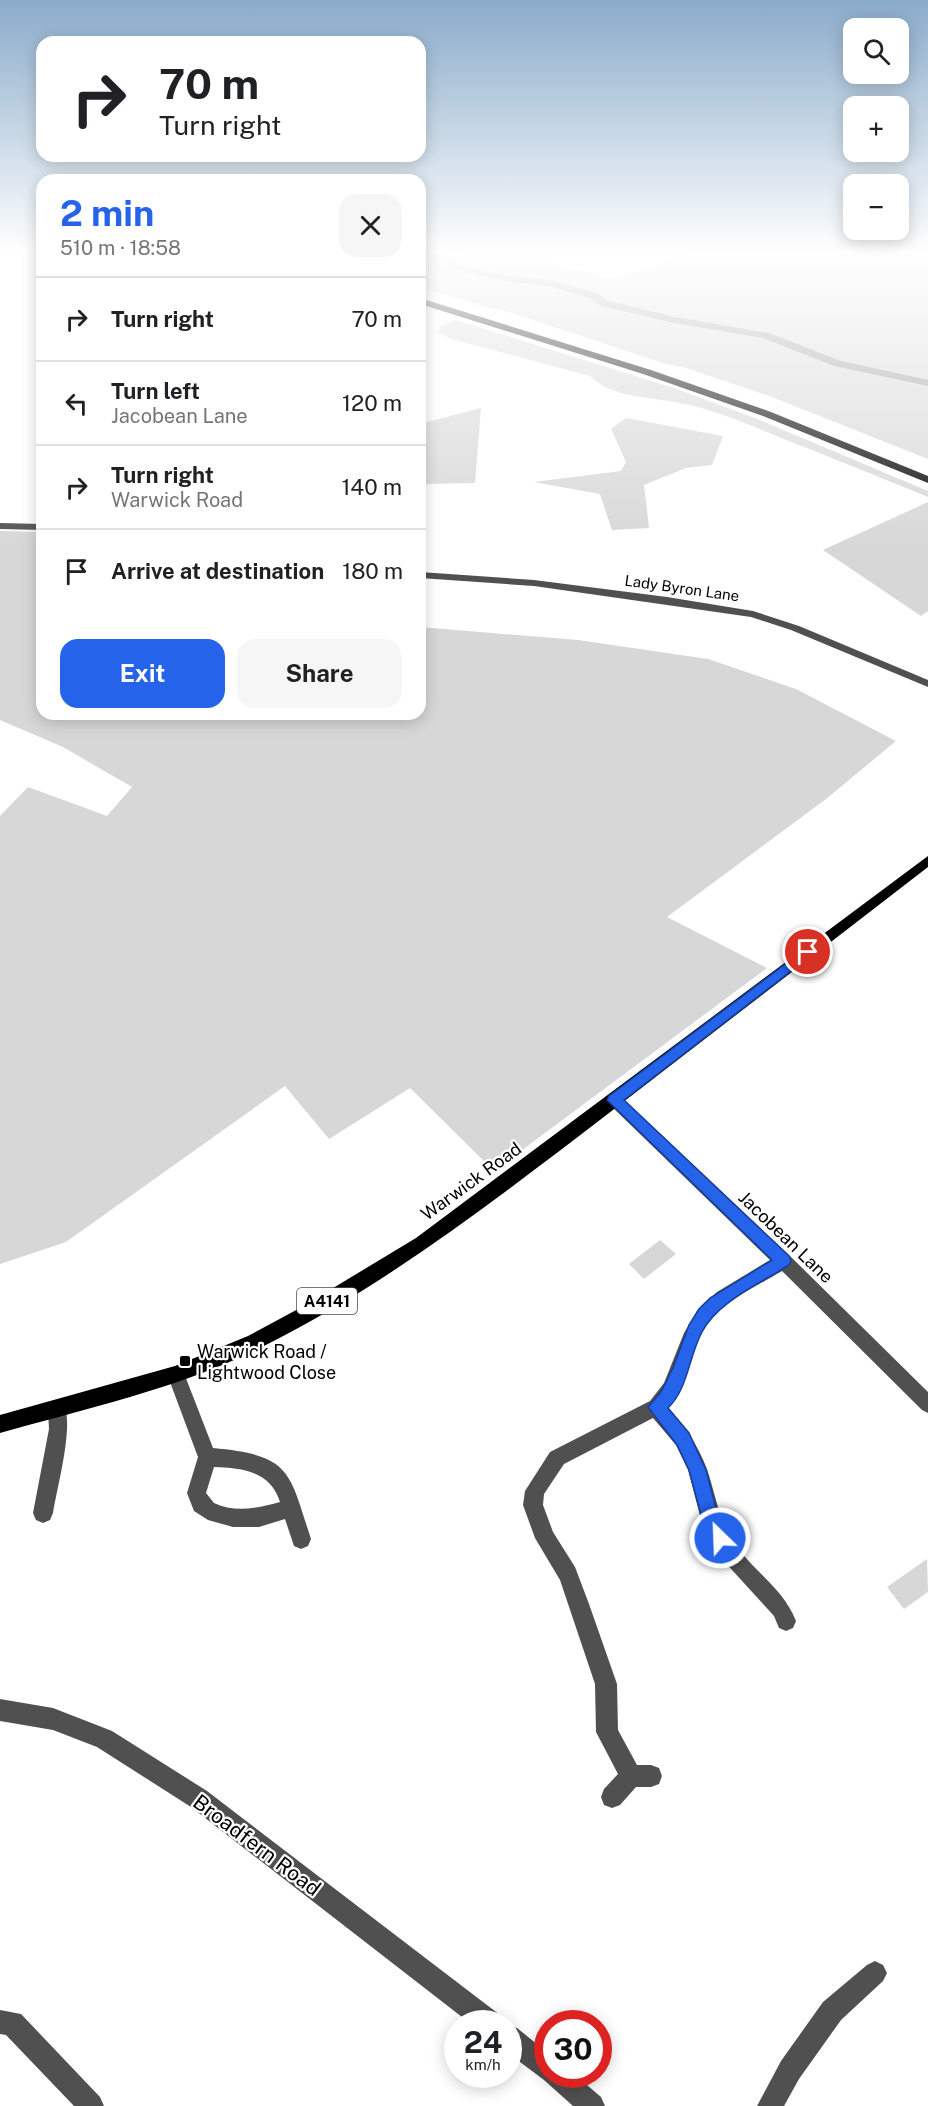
<!DOCTYPE html>
<meta charset="utf-8">
<style>
:root{--surface:#fff;--page:#f6f6f6;--text:#202124;--muted:#757577;--line:#e0e0e0;--accent:#2563eb}
body{margin:0;font-family:"Public Sans",sans-serif;background:var(--page);color:var(--text);height:100vh;display:flex;flex-direction:column;font-size:22px;white-space:nowrap}
*{box-sizing:border-box;margin:0}
p{font-size:20px;color:var(--muted)}
.icon{flex:none;width:33px;height:33px;fill:none;stroke:currentColor;stroke-width:2;stroke-linecap:round;stroke-linejoin:round}
.map{position:relative;flex:1;overflow:hidden}
.panel{position:absolute;left:36px;top:174px;width:390px;height:546px;display:flex;flex-direction:column;background:var(--surface);border-radius:18px;box-shadow:0 3px 15px #0003}
.panel>*{flex:none}
.banner{position:absolute;left:36px;top:36px;width:390px;height:126px;border-radius:18px;box-shadow:0 3px 15px #0003;background:#fff;color:var(--text);overflow:hidden}
.tools{position:absolute;left:843px;top:18px;display:grid;gap:12px}
.tools a{display:grid;place-items:center;width:66px;height:66px;border-radius:12px;background:var(--surface);box-shadow:0 3px 15px #0003;font-size:30px}
.speed{position:absolute;left:444px;top:2010px;display:flex;gap:12px;font-size:30px;font-weight:700;text-align:center}
.speed>*{display:grid;place-content:center;width:78px;height:78px;border-radius:50%;background:var(--surface);box-shadow:0 3px 15px #0003;line-height:1}
.speed small{font-size:15px;font-weight:400}
.speed .limit{border:9px solid #d22;background:#fff;color:#111}
.pin{position:absolute;display:grid;place-items:center;width:51px;height:51px;color:#fff;margin:-26px;border:3px solid #fff;border-radius:50%;box-shadow:0 2px 6px #0007}
.me{position:absolute;width:66px;margin:-33px;rotate:336deg;stroke-linejoin:round;filter:drop-shadow(0 0 4px #0008)}
.turn{display:flex;align-items:center;gap:21px;height:126px;padding:0 24px;font-size:27px}
.turn .icon{width:78px;height:78px;stroke-width:2.5}
.turn b{display:block;font-size:42px;line-height:51px}
.round{display:grid;place-items:center;flex:none;width:63px;height:63px;border-radius:18px;background:var(--page)}
.overview{display:flex;align-items:center;justify-content:space-between;height:102px;padding:0 24px}
h1{font-size:36px;font-weight:700;line-height:45px;color:var(--accent)}
.action{display:flex;gap:12px;margin-top:auto;padding:12px 24px}
.action a{flex:1;height:69px;border-radius:18px;background:var(--accent);color:#fff;font-size:24px;font-weight:700;line-height:69px;text-align:center}
.action a+a{background:var(--page);color:var(--text)}
ul{padding:0;list-style:none}
li{display:flex;align-items:center;gap:18px;height:84px;padding:0 24px;border-top:2px solid var(--line)}
li div{flex:1}
li b{display:block;font-size:22px}
li em{font-style:normal}
.map>svg:first-child{display:block}
.green{fill:#d7d7d7}
.lines{fill:none;stroke-linecap:round;stroke-linejoin:round}
.river{fill:#9e9e9e;fill-rule:evenodd}
.minor{fill:#505050;fill-rule:evenodd}
.major{fill:#000;fill-rule:evenodd}
.highway{fill:#000;fill-rule:evenodd}
.route{fill:#2563eb;stroke:#184099;stroke-width:1.5}
.poi-dot{fill:#000;stroke:#fff;stroke-width:2}
.labels{text-anchor:middle;dominant-baseline:central;stroke-width:4.5;stroke-linejoin:round;paint-order:stroke}
.far-street-label{font-size:15px;fill:#000;stroke:#fff}
.shield{fill:#fff;stroke:#4c4c4c;stroke-width:1.5}
.shield-label{font-size:16px;font-weight:bold;fill:#000}
.street-label{font-size:18px;fill:#000;stroke:#fff}
.poi-label{font-size:18px;fill:#000;stroke:#fff;text-anchor:start}
.near-street-label{font-size:21px;fill:#000;stroke:#fff}
</style>
<div class="map">
<svg width="928" height="2106" viewBox="0 0 928 2106">
<rect width="100%" height="100%" fill="#fff"/>
<path class="green" d="M420,253H457L487,258L526,257L613,279L690,255L686,253H928V459L772,397L686,368L666,364L500,309H492L420,287Z
M456,320L674,388L755,418L928,491V497C880,477 832,458 784,439C752,426 714,409 680,403C651,397 612,398 590,376L452,339L438,333L440,326Z
M481,408L475,483L420,484V424Z
M626,418L723,436L712,465L686,468L644,485L649,528L612,530L600,494L534,482L621,471L626,462L611,429Z
M928,502V611L921,616L823,550Z
M0,531L42,532V714H420V627L578,640L708,659L796,689L896,741L826,799L667,917L767,968L494,1171L410,1088L329,1139L285,1086L66,1242L0,1264V816L28,787L107,816L132,787L63,747L0,720Z
M660,1240L676,1254L644,1279L629,1264Z
M927,1559L928,1592L904,1609L887,1587Z"/>
<g class="lines">
<path class="river" d="M421,253H434L468,267L509,276L554,281L598,294L608,301L675,317L769,333L841,361L928,380V386L834,366L763,338L674,323L601,306L590,298L549,286L509,282L462,271Z"/>
<path class="minor" d="M0,523L42,524V530L0,529Z
M420,572L534,580L667,597L753,611L799,626L928,680V687L791,630L751,617L534,586L420,578Z
M614,1094L619,1096L790,1256L928,1392V1413L922,1410L782,1271C752,1289 713,1305 699,1339C689,1362 685,1388 668,1407C684,1426 698,1445 707,1469C716,1496 718,1517 734,1542C753,1572 782,1586 796,1621L793,1628L786,1631L779,1628L774,1616L722,1559L702,1523L688,1470L676,1445L653,1418L564,1464L544,1494L543,1505L553,1532L575,1567L589,1604L617,1684L618,1730L637,1765H651L659,1768L662,1776L659,1784L651,1787H636L620,1805L612,1808L604,1805L601,1797L604,1789L618,1774L596,1732L595,1684L560,1580L535,1538L523,1505L525,1491L550,1452L650,1401L664,1383L684,1333L697,1311L717,1292L770,1260L609,1104L606,1100L609,1096Z
M176,1366L182,1368L213,1448C292,1455 289,1472 311,1539L308,1546L301,1549L294,1546L285,1519L259,1527H233L208,1520L194,1511L187,1493L198,1457L167,1374L170,1368ZM214,1467C242,1468 270,1471 280,1502C259,1508 235,1513 214,1503L206,1493Z
M57,1401L64,1404C74,1427 57,1487 53,1513L50,1520L43,1523L36,1520L33,1513L49,1429L48,1410L50,1404Z
M0,1699L53,1708L112,1731L207,1791L500,2015L503,2024H471L191,1807L97,1747L53,1730L0,1721Z
M875,1961L883,1965L887,1973L883,1981L841,2020L799,2079L784,2106H757L781,2061L823,2002L867,1965Z
M0,2010L21,2014L100,2097L104,2106H74L6,2035L0,2034Z
M508,2025L517,2028L548,2053V2074H574L601,2097L605,2106H573L544,2080L508,2053Z"/>
<path class="major" d="M928,856V867C822,949 715,1031 609,1113C499,1197 387,1285 262,1347C180,1388 88,1408 0,1433V1415L175,1366L248,1336L300,1308L416,1238Z"/>
<path class="highway" d="M420,298L651,370L771,412L928,476V483L763,416L643,374L420,304Z"/>
</g>
<linearGradient id="sky" x2="0" y2="1"><stop stop-color="#8aabca"/><stop offset="0.46" stop-color="#fff"/><stop offset="1" stop-color="#fff" stop-opacity="0"/></linearGradient>
<rect width="928" height="548" fill="url(#sky)"/>
<path class="route" d="M808,947L814,952L812,955L624,1100L789,1256L791,1261L789,1265C760,1284 718,1301 702,1332C689,1356 688,1389 668,1408L689,1433L706,1470L719,1520L729,1538L727,1544L720,1546L714,1544L705,1530L689,1470L677,1445L648,1407L661,1392L673,1368L689,1325L699,1309L710,1298L772,1260L607,1100L609,1096Z"/>
<rect class="poi-dot" x="179" y="1355" width="12" height="12" rx="3"/>
<g class="labels">
<g class="far-street-label">
<text transform="translate(682 588) rotate(8)">Lady Byron Lane</text>
</g>
<rect class="shield" x="297" y="1288" width="60" height="26" rx="4.5"/>
<g class="shield-label">
<text x="327" y="1301">A4141</text>
</g>
<g class="street-label">
<text transform="translate(471 1181) rotate(-36)">Warwick Road</text>
<text transform="translate(786 1237) rotate(44)">Jacobean Lane</text>
</g>
<g class="poi-label">
<text x="197" y="1351">Warwick Road /<tspan x="197" dy="21">Lightwood Close</tspan></text>
</g>
<g class="near-street-label">
<text transform="translate(257 1845) rotate(37)">Broadfern Road</text>
</g>
</g>
</svg>
<div class="tools">
<a><svg class="icon" aria-label="search" viewBox="0 0 24 24"><circle cx="10" cy="10" r="6"/><path d="M15 15l6 6"/></svg></a>
<a>+</a>
<a>−</a>
</div>
<div class="speed"><div>24<small>km/h</small></div><div class="limit">30</div></div>
<div class="pin" style="left:808px;top:952px;background:#d93025"><svg class="icon" aria-label="arrive" viewBox="0 0 24 24"><path d="M6 21V4h12l-3 4 3 4H6"/></svg></div>
<svg class="me" style="left:720px;top:1538px" viewBox="-20 -20 40 40"><circle r="17" fill="#2563eb" stroke="#fff" stroke-width="3"/><path d="M0-11L8 9 0 5-8 9z" fill="#fff"/></svg>
<div class="banner">
<div class="turn"><svg class="icon" aria-label="right" viewBox="0 0 24 24"><path d="M7 20v-9h11M14 6l5 5-5 5"/></svg><div><b>70 m</b>Turn right</div></div>
</div>
<section class="panel">
<div class="overview"><div><h1>2 min</h1><p>510 m · 18:58</p></div><a class="round"><svg class="icon" aria-label="close" viewBox="0 0 24 24"><path d="M6 6l12 12M18 6L6 18"/></svg></a></div>
<ul>
<li><svg class="icon" aria-label="right" viewBox="0 0 24 24"><path d="M7 20v-9h11M14 6l5 5-5 5"/></svg><div><b>Turn right</b></div><em>70 m</em></li>
<li><svg class="icon" aria-label="left" viewBox="0 0 24 24"><path d="M17 20v-9H6M10 6l-5 5 5 5"/></svg><div><b>Turn left</b><p>Jacobean Lane</p></div><em>120 m</em></li>
<li><svg class="icon" aria-label="right" viewBox="0 0 24 24"><path d="M7 20v-9h11M14 6l5 5-5 5"/></svg><div><b>Turn right</b><p>Warwick Road</p></div><em>140 m</em></li>
<li><svg class="icon" aria-label="arrive" viewBox="0 0 24 24"><path d="M6 21V4h12l-3 4 3 4H6"/></svg><div><b>Arrive at destination</b></div><em>180 m</em></li>
</ul>
<div class="action"><a>Exit</a><a>Share</a></div>
</section>
</div>
